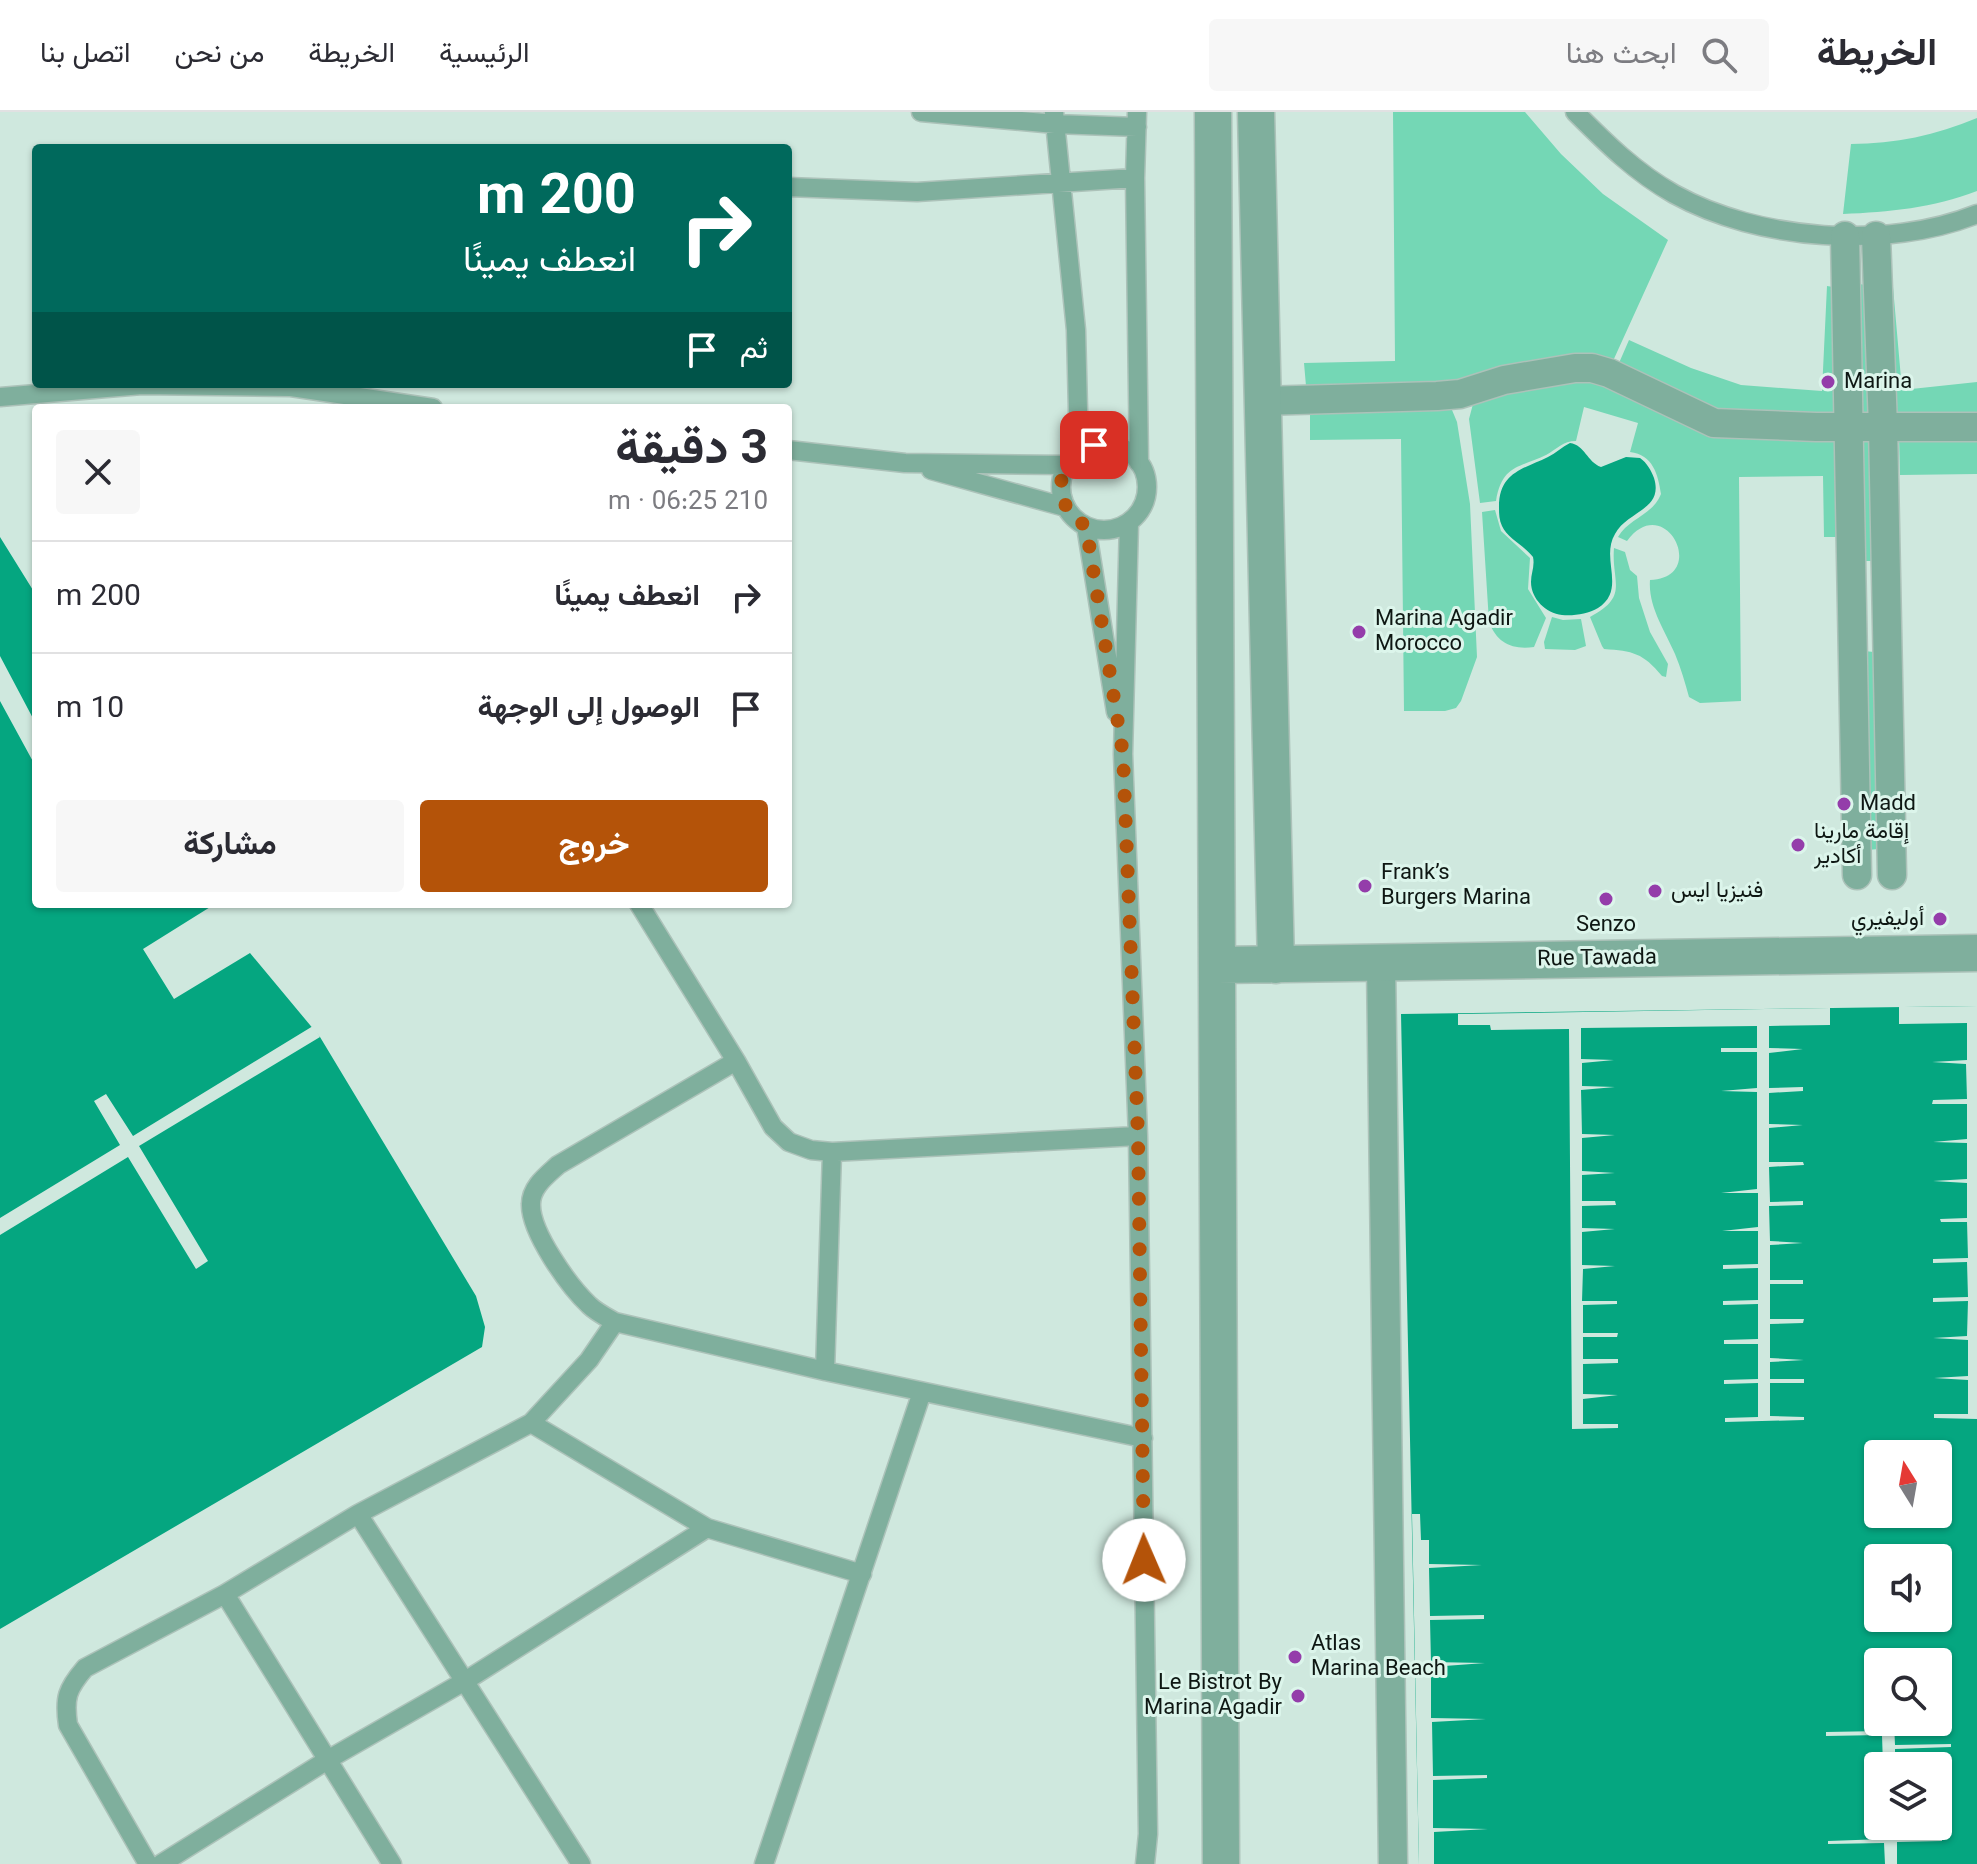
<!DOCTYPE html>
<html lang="ar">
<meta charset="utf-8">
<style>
:root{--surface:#fff;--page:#f7f7f7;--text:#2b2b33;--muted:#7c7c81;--line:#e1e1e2;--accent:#b45309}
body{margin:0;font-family:Georgia,Vazirmatn,serif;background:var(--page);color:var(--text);direction:rtl;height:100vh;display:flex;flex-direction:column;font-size:30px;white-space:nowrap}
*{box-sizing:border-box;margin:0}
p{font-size:26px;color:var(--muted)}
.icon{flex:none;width:44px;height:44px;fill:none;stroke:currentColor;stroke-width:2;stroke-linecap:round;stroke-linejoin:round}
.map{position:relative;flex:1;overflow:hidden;direction:ltr}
.panel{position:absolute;left:32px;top:292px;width:760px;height:504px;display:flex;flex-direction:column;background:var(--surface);border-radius:8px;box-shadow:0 2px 6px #0004;direction:rtl}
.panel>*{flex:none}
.guide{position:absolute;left:32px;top:32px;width:760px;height:244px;border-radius:8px;box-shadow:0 2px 6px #0004;direction:rtl;background:#00695c;color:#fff;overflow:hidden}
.needle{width:52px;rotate:349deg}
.fabs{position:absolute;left:1864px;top:1328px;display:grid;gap:16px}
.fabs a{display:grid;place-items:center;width:88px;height:88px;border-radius:8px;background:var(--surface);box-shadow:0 2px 6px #0004;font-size:40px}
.pin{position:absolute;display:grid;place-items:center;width:68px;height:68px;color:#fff;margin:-34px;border-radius:16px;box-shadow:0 4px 12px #0006}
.me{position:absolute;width:88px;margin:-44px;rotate:359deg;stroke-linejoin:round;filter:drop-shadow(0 0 6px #0008)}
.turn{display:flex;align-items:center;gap:28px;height:168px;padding:0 24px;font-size:36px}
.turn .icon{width:104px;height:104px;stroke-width:2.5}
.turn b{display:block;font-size:56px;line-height:68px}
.then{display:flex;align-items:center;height:76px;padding:0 24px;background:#0003;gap:16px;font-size:30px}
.round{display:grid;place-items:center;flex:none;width:84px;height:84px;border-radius:8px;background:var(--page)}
.overview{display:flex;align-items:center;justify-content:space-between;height:136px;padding:0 24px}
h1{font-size:48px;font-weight:700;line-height:60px}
.cta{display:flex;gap:16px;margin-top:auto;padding:16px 24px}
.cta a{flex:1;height:92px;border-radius:8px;background:var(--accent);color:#fff;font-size:32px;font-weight:700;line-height:92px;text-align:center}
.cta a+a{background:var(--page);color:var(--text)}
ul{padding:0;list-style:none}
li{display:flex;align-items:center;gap:24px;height:112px;padding:0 24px;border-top:2px solid var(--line)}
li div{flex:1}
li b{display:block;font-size:30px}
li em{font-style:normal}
header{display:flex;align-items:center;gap:48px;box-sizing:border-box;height:112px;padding:0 40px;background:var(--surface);border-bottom:2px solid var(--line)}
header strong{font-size:38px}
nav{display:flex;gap:44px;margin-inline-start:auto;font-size:28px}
.search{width:560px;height:72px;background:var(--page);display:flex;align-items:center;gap:20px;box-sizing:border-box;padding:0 28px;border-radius:8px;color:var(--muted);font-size:30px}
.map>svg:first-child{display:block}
.green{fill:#74d7b5}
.water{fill:#05a680;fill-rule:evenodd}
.pier{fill:#cfe8de}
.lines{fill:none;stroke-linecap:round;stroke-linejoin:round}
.service-casing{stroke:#acc2b9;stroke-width:21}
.pedestrian-casing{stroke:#acc2b9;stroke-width:31}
.minor-casing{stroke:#acc2b9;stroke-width:39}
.service{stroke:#7faf9d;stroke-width:18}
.pedestrian{stroke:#7faf9d;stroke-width:28}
.minor{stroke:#7faf9d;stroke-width:36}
.route{stroke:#b45309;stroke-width:14;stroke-dasharray:0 25.2}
.poi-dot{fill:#943daa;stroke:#dcf5eb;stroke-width:3}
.labels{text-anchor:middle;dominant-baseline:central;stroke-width:6;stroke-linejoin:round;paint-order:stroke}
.poi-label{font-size:22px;fill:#0e1713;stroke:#dcf5eb;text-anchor:start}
.street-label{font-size:22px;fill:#0e1713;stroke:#dcf5eb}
</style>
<header>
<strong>الخريطة</strong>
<div class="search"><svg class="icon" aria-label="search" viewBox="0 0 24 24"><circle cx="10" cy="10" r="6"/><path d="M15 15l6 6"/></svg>ابحث هنا</div>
<nav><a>الرئيسية</a><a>الخريطة</a><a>من نحن</a><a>اتصل بنا</a></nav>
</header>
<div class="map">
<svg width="1977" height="1752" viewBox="0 0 1977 1752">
<rect width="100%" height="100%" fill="#cfe8de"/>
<path class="green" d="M1393,0H1525L1561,42L1603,82L1668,128L1613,249L1446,274H1306L1304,251L1395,249Z
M1977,6V79C1933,96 1889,100 1843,102L1851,32C1895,32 1936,23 1977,6Z
M1858,172L1867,173L1870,309H1860Z
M1827,174L1833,175L1836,299L1833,301L1727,303L1619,251L1629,228L1691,256L1741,273L1822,279Z
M1893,175L1902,278L1977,270V307L1895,302L1884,176Z
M1589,268L1835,324L1839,425H1824L1823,364L1739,365L1741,589L1700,591L1689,585C1685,571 1681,556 1675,542C1665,518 1648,495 1650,468C1710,466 1665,378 1627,429L1618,425C1629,406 1653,403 1661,382C1658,362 1653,343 1630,340L1638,311L1584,295L1576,329C1563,329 1557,337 1546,343C1520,356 1502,352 1496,389L1480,391L1469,307L1473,292L1495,279Z
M1445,293L1452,298L1457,310L1470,392L1477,545L1461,589L1456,596L1445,599H1404L1401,327L1310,328V302L1313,298Z
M1861,322H1870L1873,449H1863Z
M1899,325L1977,326V362L1900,363Z
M1495,398L1501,419L1530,446L1528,477L1546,506L1534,535C1512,538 1497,531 1489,510L1482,400Z
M1614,436L1625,440L1630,458L1637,464L1639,486L1650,520L1668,552L1666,565L1662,564C1643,541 1633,539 1604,537L1602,534L1590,505C1630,484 1611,470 1614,436Z
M1552,505L1563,508L1581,507L1586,534L1575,538L1545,537L1544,530Z
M1864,539L1874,540L1878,737L1868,738Z"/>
<path class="water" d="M1570,331C1585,333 1587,350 1601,355L1626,345L1640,346C1647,351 1651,358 1654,366C1664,398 1627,399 1615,422C1600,447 1627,477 1598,496C1588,502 1574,504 1562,503C1546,501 1531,487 1531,470C1531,461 1535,454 1533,445C1525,434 1507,426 1502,414C1499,408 1499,401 1499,395C1499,360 1524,357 1548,345C1556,341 1562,335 1570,331Z
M0,425L36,483V792H215L143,837L174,887L250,841L320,925L476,1184L485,1215L482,1235L0,1517Z
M1977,894V1752H1419L1401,902ZM1878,1342H1938V1402H1878ZM1878,1446H1938V1506H1878ZM1878,1550H1938V1610H1878ZM1878,1654H1938V1714H1878Z"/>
<path class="pier" d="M0,544L36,612V655L0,589Z
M1977,894V1307L1934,1306V1302H1968V1268L1934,1266L1968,1264V1228L1933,1226L1967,1224L1968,1189L1933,1190V1186L1968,1185L1967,1150L1933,1151V1147L1968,1146L1967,1110H1941L1940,1107L1967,1106V1071L1933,1069L1967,1067V1031L1933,1030L1967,1027V992H1932L1933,988L1967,987L1966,952L1932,950L1967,948V911L1899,912V895Z
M1830,896V913L1769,914V936L1803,937L1769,941V976L1803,975V979L1769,981V1012L1803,1013L1769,1016V1050H1803L1804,1053L1769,1055L1770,1090L1803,1089V1093L1769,1094L1770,1129L1803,1131L1770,1133V1168H1803V1172H1770V1207H1804L1803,1211L1770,1212V1246L1804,1248L1770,1250V1267H1804V1271H1770V1304L1804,1305V1308L1725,1310V1306L1758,1305V1271L1724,1272V1268L1758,1267V1232H1724V1228L1758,1227V1192L1723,1193V1189L1758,1188V1156L1723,1157V1153L1758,1152V1119H1722L1758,1115V1081H1721L1757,1077V980L1721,979L1757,976V940H1721V936H1757V914L1581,916V947L1614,948L1582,951V974L1615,975L1581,978L1582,1022L1615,1023L1582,1026V1059L1615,1061L1582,1063V1089H1615L1616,1093L1582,1094V1116L1615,1117L1582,1120V1153L1615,1154L1583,1157L1582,1189H1617V1192L1583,1193V1221H1618L1617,1225H1583V1247H1618V1251L1583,1252V1282L1618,1283L1583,1287V1312H1618V1316L1572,1317L1569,917L1491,918L1490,913H1458V902Z
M313,914L320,925L139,1034L208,1149L196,1157L128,1045L0,1123V1106L120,1033L94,989L106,982L133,1024Z
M1412,1402H1420L1421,1428H1429V1452L1482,1453L1429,1456L1430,1504L1484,1503V1507L1430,1508L1431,1550L1485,1551L1431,1555V1606L1486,1607L1432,1610L1433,1664L1487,1663V1666L1433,1668V1716L1488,1717L1434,1720V1752H1419Z
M1882,1610H1894L1895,1633L1951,1632V1635L1895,1637V1654H1883L1882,1623L1826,1624V1620L1882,1619Z
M1884,1714H1896L1897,1726L1942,1725V1729L1897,1730V1752H1885L1884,1731L1828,1732V1729L1884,1727Z"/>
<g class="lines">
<defs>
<path id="service" d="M921,0L1055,12L1137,15
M1054,0L1076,218L1079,339
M1137,0L1135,66L1139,351
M1575,0C1606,31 1635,60 1674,82C1759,129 1887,138 1977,102
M788,75L917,80L1135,66
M0,285L142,273L291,275L433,296
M1061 375a43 43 0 1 1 86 0a43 43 0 1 1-86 0Z
M788,338L905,351L1066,353
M931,358L1065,395
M1129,410L1123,642L1138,1024L1148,1722L1145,1752
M1086,414L1116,600
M639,792L736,949L773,1015L789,1030L811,1038L832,1040L1138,1024
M736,949L558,1053C546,1064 531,1075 531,1092C530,1120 569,1174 589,1193C596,1200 606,1205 615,1210L825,1259
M832,1040L825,1259L1143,1326
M531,1311L707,1416L862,1462
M358,1402L581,1752
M225,1482L392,1752
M148,1752L68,1613C64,1586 67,1577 85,1556L225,1482L358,1402L531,1311L589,1248L615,1210
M161,1752L329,1647L465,1569L707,1416
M764,1752L922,1280"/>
<path id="pedestrian" d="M1845,124L1857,763
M1876,124L1883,315L1892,763
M1262,289L1437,284L1460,282L1504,268L1575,256H1592L1609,261L1714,311L1816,315H1977
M1381,851L1393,1752"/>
<path id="minor" d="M1213,0L1221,1752
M1256,0L1276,853
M1218,853L1977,841"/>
</defs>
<use href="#service" class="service-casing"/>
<use href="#pedestrian" class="pedestrian-casing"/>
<use href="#minor" class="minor-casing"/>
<use href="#service" class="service"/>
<use href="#pedestrian" class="pedestrian"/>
<use href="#minor" class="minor"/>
</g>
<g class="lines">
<path class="route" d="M1094,333C1055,349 1048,390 1086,414L1123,642L1138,1024L1144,1448"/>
</g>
<g class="poi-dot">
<circle cx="1828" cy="270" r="8"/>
<circle cx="1359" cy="520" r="8"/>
<circle cx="1844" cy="692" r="8"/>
<circle cx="1798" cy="733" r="8"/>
<circle cx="1365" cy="774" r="8"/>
<circle cx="1655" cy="779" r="8"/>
<circle cx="1606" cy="787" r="8"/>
<circle cx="1940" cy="807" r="8"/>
<circle cx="1295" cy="1545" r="8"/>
<circle cx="1298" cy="1584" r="8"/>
</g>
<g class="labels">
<g class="poi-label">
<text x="1844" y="270">Marina</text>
<text x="1375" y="507">Marina Agadir<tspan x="1375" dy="25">Morocco</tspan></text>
<text x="1860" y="692">Madd</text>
<text x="1814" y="720">إقامة مارينا<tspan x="1814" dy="25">أكادير</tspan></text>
<text x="1381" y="761">Frank’s<tspan x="1381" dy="25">Burgers Marina</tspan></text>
<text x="1671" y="779">فنيزيا ايس</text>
<text x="1924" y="807" text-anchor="end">أوليفيري</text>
<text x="1606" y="813" text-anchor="middle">Senzo</text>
<text x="1311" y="1532">Atlas<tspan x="1311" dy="25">Marina Beach</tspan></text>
<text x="1282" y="1571" text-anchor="end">Le Bistrot By<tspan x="1282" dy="25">Marina Agadir</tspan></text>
</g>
<g class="street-label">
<text transform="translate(1597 847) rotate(-1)">Rue Tawada</text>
</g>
</g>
</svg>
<div class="fabs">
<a><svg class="needle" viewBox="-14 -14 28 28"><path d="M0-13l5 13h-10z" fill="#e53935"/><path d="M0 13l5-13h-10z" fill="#7c7c81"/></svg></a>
<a><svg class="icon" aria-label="sound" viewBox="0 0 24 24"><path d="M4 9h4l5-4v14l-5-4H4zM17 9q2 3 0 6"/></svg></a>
<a><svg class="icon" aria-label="search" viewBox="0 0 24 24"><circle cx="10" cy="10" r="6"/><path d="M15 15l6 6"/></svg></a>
<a><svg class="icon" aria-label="layers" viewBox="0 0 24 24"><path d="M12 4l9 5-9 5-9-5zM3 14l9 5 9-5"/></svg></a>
</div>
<div class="pin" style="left:1094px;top:333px;background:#d93025"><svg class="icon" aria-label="arrive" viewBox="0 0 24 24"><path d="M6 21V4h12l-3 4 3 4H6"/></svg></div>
<svg class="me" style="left:1144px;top:1448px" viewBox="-20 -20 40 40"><circle r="19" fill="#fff"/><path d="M0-13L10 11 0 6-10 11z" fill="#b45309"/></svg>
<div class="guide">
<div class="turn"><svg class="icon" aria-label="right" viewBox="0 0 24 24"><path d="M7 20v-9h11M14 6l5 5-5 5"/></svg><div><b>200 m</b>انعطف يمينًا</div></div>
<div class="then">ثم<svg class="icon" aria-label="arrive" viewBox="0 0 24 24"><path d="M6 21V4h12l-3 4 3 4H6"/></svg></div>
</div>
<section class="panel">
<div class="overview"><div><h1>3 دقيقة</h1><p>210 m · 06:25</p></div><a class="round"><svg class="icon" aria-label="close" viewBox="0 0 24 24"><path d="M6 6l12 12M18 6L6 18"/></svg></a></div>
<ul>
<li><svg class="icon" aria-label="right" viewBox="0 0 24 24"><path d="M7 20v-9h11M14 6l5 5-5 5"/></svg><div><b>انعطف يمينًا</b></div><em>200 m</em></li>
<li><svg class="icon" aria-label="arrive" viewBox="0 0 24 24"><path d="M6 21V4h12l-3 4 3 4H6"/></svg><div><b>الوصول إلى الوجهة</b></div><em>10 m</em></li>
</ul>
<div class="cta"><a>خروج</a><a>مشاركة</a></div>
</section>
</div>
